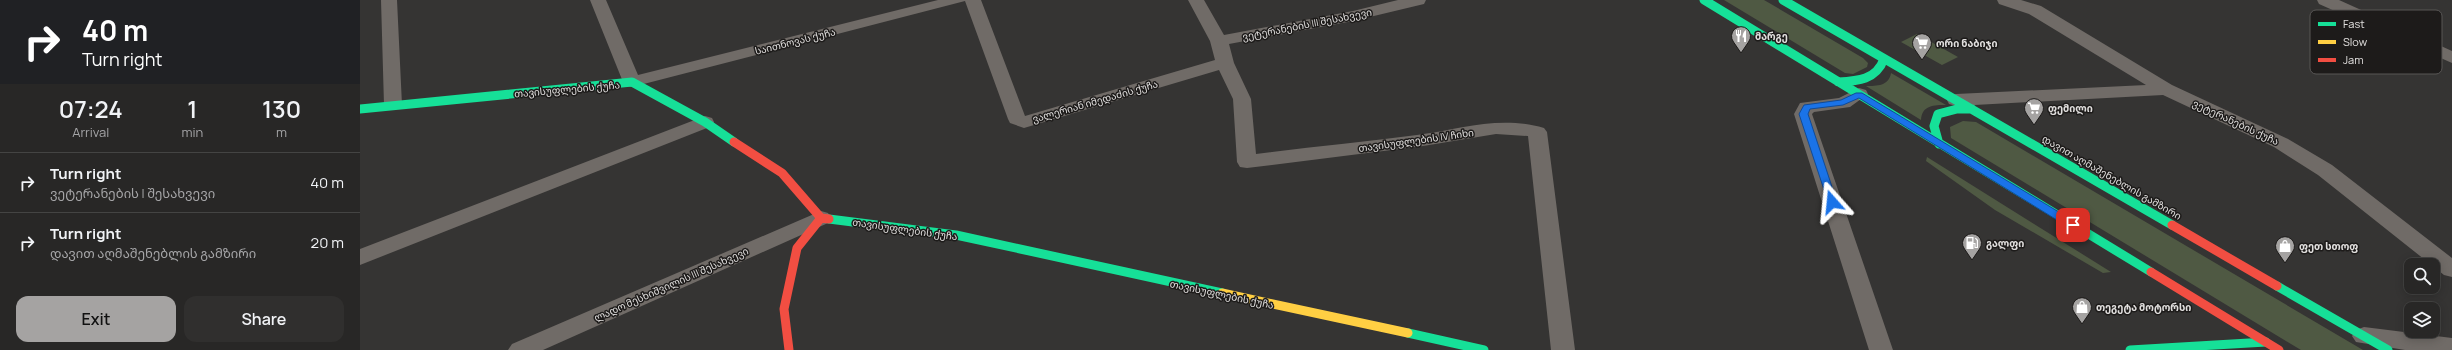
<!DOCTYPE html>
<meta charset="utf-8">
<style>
:root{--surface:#282726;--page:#302f2e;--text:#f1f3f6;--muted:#a5a5a7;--line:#444443;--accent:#a5a3a2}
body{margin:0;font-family:Manrope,"Noto Sans Georgian",sans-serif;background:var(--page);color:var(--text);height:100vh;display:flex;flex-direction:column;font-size:15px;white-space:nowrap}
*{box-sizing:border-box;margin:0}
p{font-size:13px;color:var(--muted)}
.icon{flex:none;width:22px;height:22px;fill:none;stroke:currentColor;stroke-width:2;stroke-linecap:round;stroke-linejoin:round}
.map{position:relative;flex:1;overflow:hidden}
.details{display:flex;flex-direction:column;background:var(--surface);width:360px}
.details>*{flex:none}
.top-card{background:#202124;color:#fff;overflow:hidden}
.tools{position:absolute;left:2044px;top:258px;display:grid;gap:8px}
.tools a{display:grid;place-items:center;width:36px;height:36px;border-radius:8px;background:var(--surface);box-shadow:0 2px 10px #0003,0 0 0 1px var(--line);font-size:20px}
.pin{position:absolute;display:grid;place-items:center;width:34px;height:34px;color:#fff;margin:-17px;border-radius:8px;box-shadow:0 2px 6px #0006}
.me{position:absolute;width:44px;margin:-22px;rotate:342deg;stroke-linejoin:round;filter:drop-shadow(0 0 3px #0008)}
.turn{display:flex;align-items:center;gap:14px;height:84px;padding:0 16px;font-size:18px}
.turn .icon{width:52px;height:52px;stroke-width:2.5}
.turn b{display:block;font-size:28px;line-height:34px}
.eta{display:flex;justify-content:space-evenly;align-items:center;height:68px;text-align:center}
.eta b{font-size:24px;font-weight:600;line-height:28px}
.action{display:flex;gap:8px;margin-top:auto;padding:8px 16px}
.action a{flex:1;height:46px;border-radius:12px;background:var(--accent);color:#111;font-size:16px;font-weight:600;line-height:46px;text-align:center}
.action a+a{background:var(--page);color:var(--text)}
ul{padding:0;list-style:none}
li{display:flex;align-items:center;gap:12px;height:60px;padding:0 16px;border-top:1px solid var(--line)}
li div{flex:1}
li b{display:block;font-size:15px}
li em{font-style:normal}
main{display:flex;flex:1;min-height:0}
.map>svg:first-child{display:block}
.green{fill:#4f5943}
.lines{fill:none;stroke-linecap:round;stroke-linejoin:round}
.street{fill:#706b67;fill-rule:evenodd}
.fast{stroke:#16e098;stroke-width:9}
.slow{stroke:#ffcf43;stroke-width:9}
.jam{stroke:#f24e42;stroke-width:9}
.route{fill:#1a73e8;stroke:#114b97}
.labels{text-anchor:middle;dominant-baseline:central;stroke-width:3;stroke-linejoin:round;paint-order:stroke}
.street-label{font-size:10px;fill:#e1dfde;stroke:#1d1b1a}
.poi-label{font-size:10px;font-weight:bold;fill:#e1dfde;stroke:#1d1b1a;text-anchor:start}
.key{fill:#1d1b1a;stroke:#585655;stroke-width:1}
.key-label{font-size:11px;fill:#e1dfde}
</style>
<main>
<section class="details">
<div class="top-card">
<div class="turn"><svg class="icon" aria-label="right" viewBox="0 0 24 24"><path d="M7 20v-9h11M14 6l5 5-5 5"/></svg><div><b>40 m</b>Turn right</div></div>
</div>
<div class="eta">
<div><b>07:24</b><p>Arrival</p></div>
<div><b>1</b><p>min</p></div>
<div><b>130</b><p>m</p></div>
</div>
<ul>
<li><svg class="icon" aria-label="right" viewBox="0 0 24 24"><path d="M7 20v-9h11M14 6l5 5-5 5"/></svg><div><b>Turn right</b><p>ვეტერანების I შესახვევი</p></div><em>40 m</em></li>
<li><svg class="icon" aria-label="right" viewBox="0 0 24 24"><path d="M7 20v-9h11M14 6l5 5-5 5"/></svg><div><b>Turn right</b><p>დავით აღმაშენებლის გამზირი</p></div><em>20 m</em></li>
</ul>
<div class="action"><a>Exit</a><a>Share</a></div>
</section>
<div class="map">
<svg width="2092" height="350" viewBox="0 0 2092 350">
<rect width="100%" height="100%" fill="#353433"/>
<path class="green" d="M1364,0H1404L1503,58L1508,63L1507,67L1493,74L1485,73Z
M1557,34L1598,57L1582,65L1541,42Z
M1531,73L1586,105C1574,105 1562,105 1561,120L1506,86C1517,86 1529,86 1531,73Z
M1603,121L1616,122L2003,350H1941L1591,138L1590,127Z
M1567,157L1751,272L1743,273L1635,210L1566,161Z"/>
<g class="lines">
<path class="street" d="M21,0H37L42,105L40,109H26L24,105Z
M230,0H246L278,75L578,0H621L665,116L855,60L850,41L828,0H844L864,35L993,11L1038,0H1066L1064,4L993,21L869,44L874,63L891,99L896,154C950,147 1004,142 1057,135C1102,129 1139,115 1184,128L1187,132L1215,350H1191L1168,136L1136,134L1063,146L887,168L880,167L877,162L873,99L859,70L664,128L650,123L648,119L605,1L272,87L266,86L263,82Z
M1637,0H1661L1681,6L1812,85L1928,139L1972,165L2092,258V277L2084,275L1958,175L1914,147L1803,95L1596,106L1589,104L1587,100L1589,96L1596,94L1786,85L1669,14L1639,4Z
M1957,0H1979L2092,51V63L1959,4Z
M1499,88L1506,90L1508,94L1490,107L1454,112L1452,114L1533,350H1509L1434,114L1440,103L1479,98Z
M345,116L352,118L354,122L352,126L0,265V249Z
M461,211L468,213L471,218L468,223L183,350H148L152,344Z
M2004,327L2092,338V350H2045L1996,342L1992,336L1996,330Z"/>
<path class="fast" d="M1344,0L1791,272
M1423,0L1812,225
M1478,82C1498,81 1516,80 1524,59
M0,109L272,82L345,122L374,142
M1579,144L1574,126L1578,114L1597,109H1612
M469,219L596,235L862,293
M1917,286L2028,350
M1048,333L1124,350
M1770,350L1906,342"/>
<path class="slow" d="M862,293L1048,333"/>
<path class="jam" d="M374,142L422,173L461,218L469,219
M1812,225L1917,286
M1791,272L1919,350
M429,350L424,309L437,248L461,218"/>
</g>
<path class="route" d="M1496,93H1502L1717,223V228H1710L1499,98L1483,105L1450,109L1448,114L1477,202L1476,205H1469L1439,114L1444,105L1481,100Z"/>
<defs>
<symbol id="restaurant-pin" viewBox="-11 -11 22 30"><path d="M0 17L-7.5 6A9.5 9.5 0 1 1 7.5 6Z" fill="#a5a3a2" stroke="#1d1b1a"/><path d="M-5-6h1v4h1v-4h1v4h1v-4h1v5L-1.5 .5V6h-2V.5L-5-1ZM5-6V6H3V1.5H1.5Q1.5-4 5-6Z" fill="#fff"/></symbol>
<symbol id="supermarket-pin" viewBox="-11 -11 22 30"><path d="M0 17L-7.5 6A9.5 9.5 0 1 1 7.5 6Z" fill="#a5a3a2" stroke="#1d1b1a"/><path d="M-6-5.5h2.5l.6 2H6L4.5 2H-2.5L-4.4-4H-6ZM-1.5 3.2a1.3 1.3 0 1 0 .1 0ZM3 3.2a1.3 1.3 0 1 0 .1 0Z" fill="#fff"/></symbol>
<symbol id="fuel-pin" viewBox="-11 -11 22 30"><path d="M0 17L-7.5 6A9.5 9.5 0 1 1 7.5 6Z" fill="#a5a3a2" stroke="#1d1b1a"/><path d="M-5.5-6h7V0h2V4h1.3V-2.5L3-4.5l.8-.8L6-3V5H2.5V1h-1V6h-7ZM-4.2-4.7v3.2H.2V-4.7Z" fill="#fff"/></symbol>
<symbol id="shop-pin" viewBox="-11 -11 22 30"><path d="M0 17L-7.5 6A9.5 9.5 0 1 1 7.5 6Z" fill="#a5a3a2" stroke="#1d1b1a"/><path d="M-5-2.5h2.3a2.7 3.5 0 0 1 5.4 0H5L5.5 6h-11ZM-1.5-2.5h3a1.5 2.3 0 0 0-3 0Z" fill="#fff"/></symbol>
</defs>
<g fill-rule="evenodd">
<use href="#restaurant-pin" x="1370" y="25" width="22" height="30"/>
<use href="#supermarket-pin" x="1551" y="32" width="22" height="30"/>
<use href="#supermarket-pin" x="1663" y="97" width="22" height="30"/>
<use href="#fuel-pin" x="1601" y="232" width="22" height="30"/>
<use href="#shop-pin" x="1914" y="235" width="22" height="30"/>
<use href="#shop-pin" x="1711" y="296" width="22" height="30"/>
</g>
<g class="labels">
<g class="street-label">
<text transform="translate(947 24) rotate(-11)">ვეტერანების III შესახვევი</text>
<text transform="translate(435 41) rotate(-14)">საითნოვას ქუჩა</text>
<text transform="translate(207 89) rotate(-5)">თავისუფლების ქუჩა</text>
<text transform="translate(735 101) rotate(-16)">ვალერიან იმედაძის ქუჩა</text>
<text transform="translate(1876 122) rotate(25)">ვეტერანების ქუჩა</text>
<text transform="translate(1056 140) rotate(-8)">თავისუფლების IV ჩიხი</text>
<text transform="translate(1752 177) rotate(30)">დავით აღმაშენებლის გამზირი</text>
<text transform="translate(545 229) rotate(8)">თავისუფლების ქუჩა</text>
<text transform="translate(311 284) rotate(-24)">ლადო მესხიშვილის III შესახვევი</text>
<text transform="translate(862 294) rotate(12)">თავისუფლების ქუჩა</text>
</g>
<g class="poi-label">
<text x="1395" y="36">მარგე</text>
<text x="1576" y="43">ორი ნაბიჯი</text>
<text x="1688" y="108">ფემილი</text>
<text x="1626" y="243">გალფი</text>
<text x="1939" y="246">ფეთ სთოფ</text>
<text x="1736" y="307">თეგეტა მოტორსი</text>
</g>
</g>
<rect x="1950" y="10" width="132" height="64" rx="6" class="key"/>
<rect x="1958" y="22" width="18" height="4" fill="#16e098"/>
<rect x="1958" y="40" width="18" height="4" fill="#ffcf43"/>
<rect x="1958" y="58" width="18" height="4" fill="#f24e42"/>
<g class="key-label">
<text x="1983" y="28">Fast</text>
<text x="1983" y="46">Slow</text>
<text x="1983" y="64">Jam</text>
</g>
</svg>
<div class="tools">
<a><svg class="icon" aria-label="search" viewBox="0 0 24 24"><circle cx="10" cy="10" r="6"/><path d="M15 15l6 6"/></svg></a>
<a><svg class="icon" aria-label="layers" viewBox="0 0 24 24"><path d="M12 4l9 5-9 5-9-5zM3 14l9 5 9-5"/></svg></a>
</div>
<div class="pin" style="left:1713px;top:225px;background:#d93025"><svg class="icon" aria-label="arrive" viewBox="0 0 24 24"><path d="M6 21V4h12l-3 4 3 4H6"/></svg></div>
<svg class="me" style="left:1472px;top:202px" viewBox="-20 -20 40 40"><path d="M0-17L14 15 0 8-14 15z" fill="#1a73e8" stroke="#fff" stroke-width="4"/></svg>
</div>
</main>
